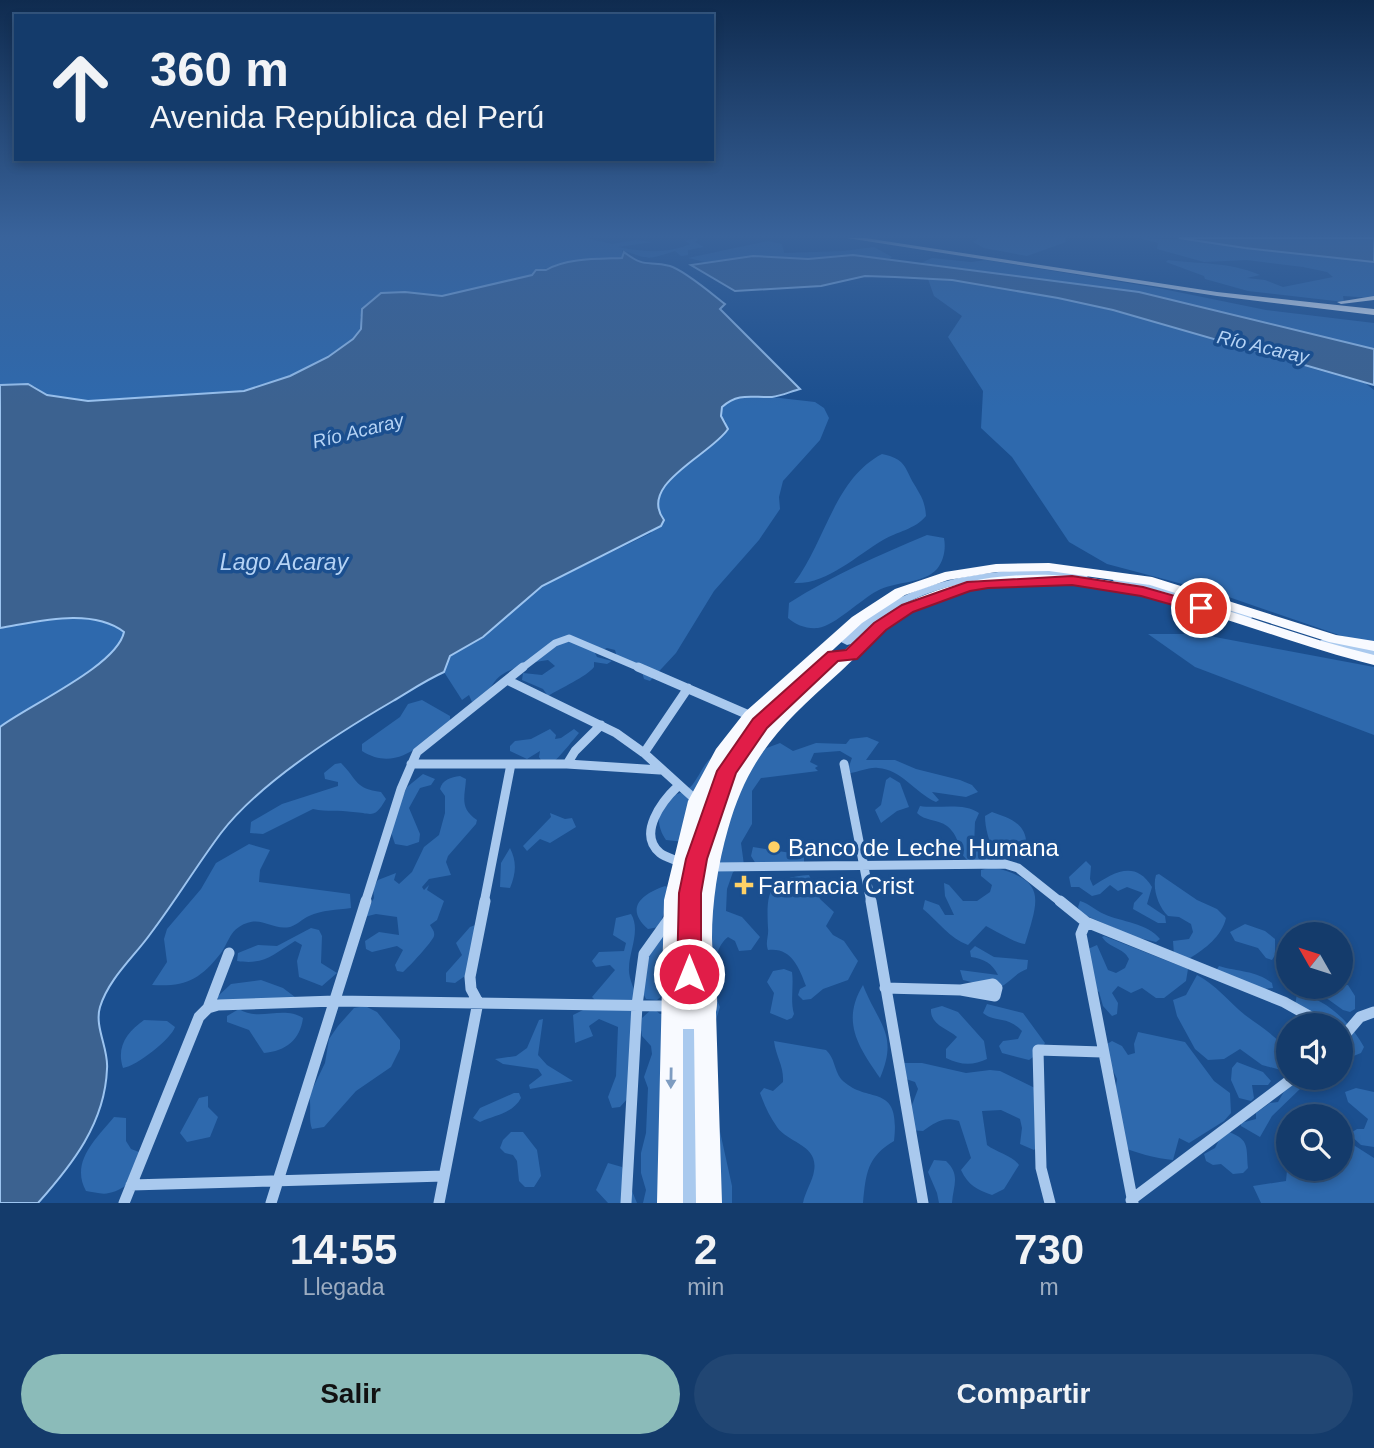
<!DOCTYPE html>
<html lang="es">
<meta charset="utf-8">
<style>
:root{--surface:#143b6b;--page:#214673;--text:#f1f3f6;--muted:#9dadc1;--line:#33557e;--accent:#8bbbb9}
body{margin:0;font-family:Arial,sans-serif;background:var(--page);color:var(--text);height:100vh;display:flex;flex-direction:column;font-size:26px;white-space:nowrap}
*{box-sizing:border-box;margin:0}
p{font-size:23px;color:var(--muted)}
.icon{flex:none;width:38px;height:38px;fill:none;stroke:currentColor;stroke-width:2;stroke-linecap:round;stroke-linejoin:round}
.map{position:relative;height:1203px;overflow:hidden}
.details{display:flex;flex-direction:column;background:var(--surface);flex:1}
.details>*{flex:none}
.hud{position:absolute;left:14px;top:14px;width:700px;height:147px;border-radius:0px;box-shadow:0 4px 10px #0003,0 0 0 2px var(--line);background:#143b6b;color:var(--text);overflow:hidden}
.needle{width:46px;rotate:309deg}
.fabs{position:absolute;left:1276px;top:922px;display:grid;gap:14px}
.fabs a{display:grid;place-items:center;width:77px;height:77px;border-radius:50%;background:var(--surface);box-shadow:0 4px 10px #0003,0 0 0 2px var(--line);font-size:35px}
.pin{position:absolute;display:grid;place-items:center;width:60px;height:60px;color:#fff;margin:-30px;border:4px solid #fff;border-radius:50%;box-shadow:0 2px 7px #0007}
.me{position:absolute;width:77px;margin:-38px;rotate:0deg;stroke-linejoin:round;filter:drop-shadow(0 0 5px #0008)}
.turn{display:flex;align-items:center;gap:24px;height:147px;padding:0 21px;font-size:32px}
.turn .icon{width:91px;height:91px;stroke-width:2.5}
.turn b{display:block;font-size:49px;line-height:60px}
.eta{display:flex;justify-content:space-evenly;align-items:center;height:119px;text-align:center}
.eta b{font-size:42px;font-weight:600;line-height:49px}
.action{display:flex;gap:14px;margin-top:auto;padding:14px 21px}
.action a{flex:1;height:80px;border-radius:42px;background:var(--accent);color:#111;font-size:28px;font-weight:600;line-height:80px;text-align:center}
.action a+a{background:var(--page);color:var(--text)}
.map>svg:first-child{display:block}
.green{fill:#2e69ad}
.water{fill:#3c6290;stroke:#9cc4f0;stroke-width:2}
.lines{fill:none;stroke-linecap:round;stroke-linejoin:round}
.minor-far2{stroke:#a9c9ee;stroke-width:7}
.minor-far1{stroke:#a9c9ee;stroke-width:9}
.minor{stroke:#a9c9ee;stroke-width:11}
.tertiary{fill:#a9c9ee;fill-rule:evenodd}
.trunk{fill:#f8faff;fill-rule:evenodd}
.oneway{fill:#7e9cc1}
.route{fill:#e11d48;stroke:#92132f;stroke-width:2}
.poi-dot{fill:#ffd166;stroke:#1b4f8f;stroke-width:2.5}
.labels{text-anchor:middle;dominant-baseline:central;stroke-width:7;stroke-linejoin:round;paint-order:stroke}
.far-water-label{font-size:19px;font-style:italic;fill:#b5d3f5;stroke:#1b4f8f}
.water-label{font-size:23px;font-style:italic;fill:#b5d3f5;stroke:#1b4f8f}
.near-poi-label{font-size:24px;fill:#fff;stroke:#1b4f8f;text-anchor:start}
</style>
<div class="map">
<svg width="1374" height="1203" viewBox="0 0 1374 1203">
<rect width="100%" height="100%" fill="#1b4f8f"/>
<path class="green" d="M0,238H586L612,244L635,240L653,242L618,247C637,251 667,255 690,244L685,241L696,238L698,240L695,242L704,247L688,250V255L681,256L675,251C646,260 651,260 622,250L623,258C589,261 559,260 532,275C507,279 483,289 458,294C434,299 411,291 386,292L360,317L361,329L353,339L328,357L290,376L244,391L88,401L47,395L34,386L0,385Z
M979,238H1065L1066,242L1027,256L984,248L973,242Z
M1139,238L1187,240L1374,262V298L1343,296L1344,302L1248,291L1205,279L1204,276L1166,262L1168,260C1199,264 1231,262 1260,275L1247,278L1265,280L1283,287L1333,277L1327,272L1303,267L1247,260L1204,262L1157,249L1158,243Z
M768,241L782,244L784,253L844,251L874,247L892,257L889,259L845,255L808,259L753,256L705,262L688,258Z
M932,258L971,262L986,260L1158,288L1266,310L1374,323V349L1139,292L921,263Z
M928,279C1078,289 1221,345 1365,383L1374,390V643L1342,636L1220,594L1107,564L1069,542L1012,457L981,428L983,391L948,337L962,316L934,296Z
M754,395L815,402L824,408L829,418L820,440L783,481L779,497L780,509L759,540L714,591L676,653L650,681L644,679L642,672L617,657L615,650L607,648L595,653L597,657L612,661L607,664L594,662V667C586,677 561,688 548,696L543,689L522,680L523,673L542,675L555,666L548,660C533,662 512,667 500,676C489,685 488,699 472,702L469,695L462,700L444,672L450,656L483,637L542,586L651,533C656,517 656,499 665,485C680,460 720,454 726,422L721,416L722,407L737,397Z
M882,454C906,459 904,467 914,484C921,496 925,501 926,516C914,530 898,531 883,540C856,556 826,585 794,583C825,543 834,479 882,454Z
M927,535L944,538C946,549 944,560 937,569C924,584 895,581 877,591C860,600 836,625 818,628C806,629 796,625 788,618L789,603C833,575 879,555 927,535Z
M99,618L127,631C125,657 25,715 0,732V628L44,620Z
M1148,634H1199L1374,667V735L1195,667Z
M422,700L450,716V721C423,743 397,773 362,751V744L400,717L408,704Z
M550,729L556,735L555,739L561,738L574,729L579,733C575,738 558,759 553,762L541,760L539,757L540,751L527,759L510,751V746L515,741L531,739Z
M867,737L879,742L866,760H895L916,769L960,780L972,785L978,792L966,797L932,792L939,800L936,802C915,793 901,769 878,768C868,767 860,772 850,773L848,769L852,758L840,751L814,753L810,762L818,766L815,768L818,771L761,778L752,791V824L741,843L744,865L733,872L727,889L726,911L742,917L760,937L751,950L739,951L735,941L728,937C716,945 709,977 712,991C714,996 718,1002 720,1007L713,1029L692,1023L697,994L685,842L666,840C657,828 654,806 670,797C678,793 687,792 693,784C704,769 704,759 722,752L728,755L729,762L780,743L793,751L816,743L846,744L850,739Z
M341,763C357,779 355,789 381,792L386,799C374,820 372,813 353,812C339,810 327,812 313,809L263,834L250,833L251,822L282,804L338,786V782L325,779L324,773L335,764Z
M423,774L435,779L431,785L420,788L409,808L420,834L419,842L407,846L395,844L389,826L407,787Z
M460,776L466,779C465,797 459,808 477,820L476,824L448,856L446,862L451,875L429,879L422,887L424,890L429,885L427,890L444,901L437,920L430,925C432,929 435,931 434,936C433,941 408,968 403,972L397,971L395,965L403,950L397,946L372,952L366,949L365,941L379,932L399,935L397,917L376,914L364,917L374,898L373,888L378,880L396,873L394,880L399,884L412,872L424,847L439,835L445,813V796L440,789C442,780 451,777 460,776Z
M890,777L900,783L909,807L897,811L881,823L875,810L881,805L886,780Z
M920,806C938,809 964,802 979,813L975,822L974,846L988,859L987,864C951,864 967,842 947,826C938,819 924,821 917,813Z
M992,812C1006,817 1024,822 1026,840L1015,847L1012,855L1004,859L994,852C989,841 985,828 985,816Z
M550,813L565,819L572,818L576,827L550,843L540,839L527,851L523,846L551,817Z
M249,844L270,850L260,870L259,882L350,894L351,908C337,910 322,910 309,916C302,919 297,925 290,927C270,931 261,913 239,927C230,932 227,945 221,953C200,980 185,987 152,985L167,962L164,939L167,929L201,889L216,863Z
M753,847L804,855V862L756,864L751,856Z
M510,848C517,862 516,873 510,888L500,887L501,863Z
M1086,861L1091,866L1090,879L1093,886C1113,873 1135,859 1152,887L1147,904L1165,916L1166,923H1158L1133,909L1134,903L1143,893L1127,887L1118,891L1110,885L1100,894L1092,896L1079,887H1071L1069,877Z
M992,867C1047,880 1039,898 1025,944C1017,944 996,931 986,926L968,945C949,938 939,922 923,909L925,900L939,905L945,915H954L945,896L944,883L949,885L963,901H977L990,892L992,885L981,876V870Z
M1159,874L1197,900L1217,909L1226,918C1222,936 1205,949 1190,958L1174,955L1173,941L1189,939L1193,932L1191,924L1179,917L1168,916C1158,906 1152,888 1156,875Z
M809,875L820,899L834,912L826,926L833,935L844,941L858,961L848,980L823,989L811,999L803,1000L798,995L800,989L806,986C799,967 791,947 768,950C765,942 769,936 768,928C766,890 769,878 809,875Z
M665,886L672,889L659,927L648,929C624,908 642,894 665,886Z
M1080,901C1090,904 1095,910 1104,914C1121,922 1148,923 1160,939L1156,942L1135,937L1080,913L1078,907Z
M631,914C641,930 629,952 629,968C628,978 635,989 637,1000L596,1001L592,997L615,970L610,965L596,967L592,961L599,952L624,951L626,943L613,935L616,918Z
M478,924L472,971L455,983L446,982V973L462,955L456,943L470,927Z
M1245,924L1265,931L1275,939V955L1272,960L1266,958L1258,948L1235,941L1230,932Z
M311,928L319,930L322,936L321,963L337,973L322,986L299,977L297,961L302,945L295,941C272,955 265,965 237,961L238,953L258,945L277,946Z
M669,928V990L657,1000L646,999L643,993L641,960Z
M1104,936L1188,969L1186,981L1164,998H1156L1142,988L1131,993L1118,986L1112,993L1118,1003L1117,1014L1112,1016L1103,1006L1099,992L1085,982L1088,949L1097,945L1108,970L1116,973L1125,968L1129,959C1123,947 1110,949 1102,937Z
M975,946L994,957L1028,960L1027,969C1016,973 1013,979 1004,985C994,991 974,982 963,980L960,970L998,975C992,963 984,959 971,957L970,951Z
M1219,966C1238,972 1255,970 1272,983L1273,988L1264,989L1214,974Z
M784,969L792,972C794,986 790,1000 794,1014L792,1018L787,1020L770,1013L774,993L767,982L773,971Z
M1197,975C1216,985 1228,1001 1245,1015C1260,1026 1276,1036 1288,1051L1281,1070L1262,1065L1240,1049L1224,1059L1208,1060L1195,1049L1177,1016L1173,1000L1186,995Z
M261,980L283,988L295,997L223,1007L217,997L231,984Z
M863,985C878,1024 899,1034 880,1078C858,1046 841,1022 863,985Z
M1341,985H1348L1355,996V1009L1350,1012L1343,1010L1311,987H1340Z
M1297,994C1325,997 1351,1023 1364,1047L1361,1053L1341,1061L1340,1026L1316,1025L1295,1005Z
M987,1004L1023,1013L1045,1043L1039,1053L1029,1060L1002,1053L999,1046L1003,1041L1018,1039L1022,1031C1007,1015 995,1023 983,1013Z
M365,1006L377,1012L400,1040V1049L391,1067L356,1091L324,1127L312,1129C308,1118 312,1108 309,1096L325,1063L329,1039L338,1026L354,1008Z
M942,1006L958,1012L984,1041L987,1059C973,1066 960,1065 946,1058V1049L957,1037C947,1028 930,1025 931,1009Z
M653,1008L660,1014H665L662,1203H643L646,1190L641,1173V1153L646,1133L648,1088L644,1077L652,1054L651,1046L642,1036L641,1030L642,1018Z
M239,1009C258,1022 283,1005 303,1018C300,1040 286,1051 264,1053L249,1030L227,1022V1016Z
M585,1009L632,1010L629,1097L620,1107L612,1108L608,1097L616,1076L618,1027L599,1019L589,1026L593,1036L575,1043L573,1015Z
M543,1019L538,1055L547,1065L573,1081L530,1089L529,1085L542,1075L538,1069L503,1064L495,1059L516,1056L527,1048L539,1020Z
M144,1020L167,1021L175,1027C171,1039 137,1066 123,1068C116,1047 127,1032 144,1020Z
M1138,1032L1185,1042L1214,1081L1230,1093L1231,1113L1224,1121L1189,1143L1179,1138L1173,1160C1158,1159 1133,1152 1119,1146L1113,1108L1117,1079L1109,1062L1107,1044L1112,1041L1122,1046L1128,1055L1135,1053L1134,1044Z
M774,1041L826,1050C835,1058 834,1070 841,1079C867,1106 901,1080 894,1141C867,1157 866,1173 863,1203H803C805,1192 813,1180 814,1171C819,1145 788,1143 777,1127C769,1116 764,1104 760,1093L764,1088L773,1091L783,1082C784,1066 776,1057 774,1041Z
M1237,1062L1263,1072L1271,1081L1268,1085H1252L1254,1098L1251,1101L1239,1098L1231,1080L1232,1068Z
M903,1063H922L966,1073L990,1070L1000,1071L1037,1089L1038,1146L1034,1150L1020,1144L1022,1128L1020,1119L1001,1110L982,1111L987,1145C996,1152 1013,1156 1019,1165L1004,1189L992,1195C977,1190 968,1185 961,1170L971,1158L959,1121C943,1116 936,1122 923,1131L910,1130L906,1121L918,1089L915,1082L906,1079Z
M1299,1078H1320L1314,1091L1301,1088L1272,1116L1260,1137L1241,1126V1123L1256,1119V1113L1270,1103L1278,1102L1286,1088Z
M1356,1088L1374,1092V1147L1361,1145L1349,1134L1357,1129H1364L1368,1119L1348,1102L1345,1092Z
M514,1093H519L521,1098C512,1114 495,1115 480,1122L473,1118L480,1108Z
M208,1096V1107L218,1117L210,1137L187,1142L180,1133L199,1098Z
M114,1117L126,1118V1141L131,1149L147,1155C146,1171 126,1190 109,1193C103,1195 93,1192 86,1191C70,1162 96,1139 114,1117Z
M719,1127L732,1186V1203H712Z
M511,1132H523L537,1150L541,1176L534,1187H525L519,1181L517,1161L513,1155L505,1153L500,1148L503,1140Z
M1229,1132C1250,1140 1246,1147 1248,1168L1243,1173L1233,1174L1221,1164L1213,1165L1206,1161L1204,1154L1215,1148L1219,1140Z
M1341,1137L1374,1158V1203H1261L1253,1186L1286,1181L1288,1160V1169H1340Z
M934,1160L946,1161C961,1175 953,1186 952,1203H939L937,1193L928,1172Z
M608,1163L622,1167L637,1203H608L596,1190Z"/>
<path class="water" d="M1179,238H1374V262L1245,248Z
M624,252C646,269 647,260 670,266C684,270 712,294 725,304L720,309L800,389C792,391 781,396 772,397C752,398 739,392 722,407L721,416L728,429C711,455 637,484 664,520L661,526L542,586L483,637L450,656L444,672C426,680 410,691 393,701C338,733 260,782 221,833C197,865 176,900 151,933C134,957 109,978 100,1007C94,1027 109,1049 107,1069C105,1123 72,1165 38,1203H0V727C29,705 117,666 124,632C91,607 37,622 0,628V385L28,384L47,395L88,401L244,391L290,376L328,357L353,339L361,329L362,309L381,293L405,292L442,296L532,275L536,270H546C567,258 597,259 622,258Z
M853,255L1139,292L1374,349V385L1113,310L1058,298L952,280L895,277L865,276L821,286L735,291L691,265L753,256L808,259Z"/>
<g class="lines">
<path class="minor-far2" d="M521,669L555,643L569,638L642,669"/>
<path class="minor-far1" d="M638,667L751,716
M507,680L616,733L644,753L697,801
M644,753L688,688
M411,764H567L660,770
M567,764L575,751L601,725
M844,764L871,903
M678,786C662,801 637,834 660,853C665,857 673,859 680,862
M710,867L1005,864L1018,868L1062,903
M365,903L401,789L417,752L523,667
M484,903L511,764"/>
<path class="minor" d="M871,901L923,1203
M1060,901L1086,922L1284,1002L1327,1026
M1086,922L1081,934L1133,1203
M993,984L997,988L995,996L961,990Z
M885,988L961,990
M208,1008L229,953
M1343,1037L1360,1017L1374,1012
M131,1185L444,1176
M1131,1200L1293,1078
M124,1203L199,1017L208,1008L218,1005L335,1001L669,1006
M271,1203L366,901
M439,1203L478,1002L471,989L470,977L485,901
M626,1203L637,1005L644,954L669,919
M1050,1203L1041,1168L1038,1050L1102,1052"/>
<path class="tertiary" d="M1032,570L1085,572L1090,575L1085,578C1014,573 944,576 884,616C872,624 862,635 851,644L847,645L841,642C890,587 963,572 1032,570Z
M1118,577L1186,593L1251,615L1252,617L1251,619H1243L1179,597L1114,582L1113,580L1114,578Z
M1325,639L1374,649V657L1321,644L1319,642L1321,640Z
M834,651L838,652L840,655L838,658C813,680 785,701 764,728C702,805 697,893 698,988L696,993L690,995L684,993L682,988C682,890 690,800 755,721C777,695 805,675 830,652Z
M690,1013L696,1016L698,1021L701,1203H681L682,1021L684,1016Z"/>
<path class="trunk" d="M847,238H865L1217,292L1374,309V315L1217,296Z
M1374,296V300L1341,304L1337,302Z
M1049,563L1152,577L1336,635L1374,641V651L1329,642L1150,585L1049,571L996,572L948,580L905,595L862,623L757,720L729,756L706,801L684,900V979H693C683,896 708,800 757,734C776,709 802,688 826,668C844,651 861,633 881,619C929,584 994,573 1052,575C1164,578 1267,630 1374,655V665C1235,631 1058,537 917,609C887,624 865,649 840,672C784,722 749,754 728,829C718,864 712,902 712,938C712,959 720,995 716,1012L722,1203H696L694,1029H683V1203H657L664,900L688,801L716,749L745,712L852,617L895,589L945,572L996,564ZM687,998H691L696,1002L695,1007L691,1010L683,1007V1000Z"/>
</g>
<defs><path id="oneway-solid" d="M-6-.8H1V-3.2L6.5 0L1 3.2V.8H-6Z" transform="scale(1.75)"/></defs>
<use class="oneway" href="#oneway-solid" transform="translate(671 1078) rotate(91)"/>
<linearGradient id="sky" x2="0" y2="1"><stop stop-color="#0f2b4f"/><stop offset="0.58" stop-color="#39639b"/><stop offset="1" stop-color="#39639b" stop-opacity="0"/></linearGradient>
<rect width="1374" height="407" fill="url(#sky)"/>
<path class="route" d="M1072,576L1143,587L1207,605L1209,608L1201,613L1141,596L1072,585L988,588L970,591L913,612L886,630L857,659L838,661L767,728L736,773L707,859L701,893V974L698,982L689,985L681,982L677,974L679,893L686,859L717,771L753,719L828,652L846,650L874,623L902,605L967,582Z"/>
<g class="poi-dot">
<circle cx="774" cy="847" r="7"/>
<path d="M740.5 874.5h7v7h7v7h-7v7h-7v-7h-7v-7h7z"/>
</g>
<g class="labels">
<g class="far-water-label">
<text transform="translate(1263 347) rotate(13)">Río Acaray</text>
<text transform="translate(358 431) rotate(-14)">Río Acaray</text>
</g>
<g class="water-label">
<text x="284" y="562">Lago Acaray</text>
</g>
<g class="near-poi-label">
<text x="788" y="847">Banco de Leche Humana</text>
<text x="758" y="885">Farmacia Crist</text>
</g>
</g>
</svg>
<div class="fabs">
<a><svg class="needle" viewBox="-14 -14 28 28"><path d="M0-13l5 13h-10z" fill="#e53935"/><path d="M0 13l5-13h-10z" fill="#9dadc1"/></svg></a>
<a><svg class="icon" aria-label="sound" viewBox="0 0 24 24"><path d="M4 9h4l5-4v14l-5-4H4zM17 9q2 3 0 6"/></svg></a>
<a><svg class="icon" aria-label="search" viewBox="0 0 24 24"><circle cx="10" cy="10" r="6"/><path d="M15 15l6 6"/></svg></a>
</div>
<div class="pin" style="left:1201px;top:608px;background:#d93025"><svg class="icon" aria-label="arrive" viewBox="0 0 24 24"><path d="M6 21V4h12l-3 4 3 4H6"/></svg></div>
<svg class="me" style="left:689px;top:974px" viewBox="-20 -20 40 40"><circle r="17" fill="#e11d48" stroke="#fff" stroke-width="3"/><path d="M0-11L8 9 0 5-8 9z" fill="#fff"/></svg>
<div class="hud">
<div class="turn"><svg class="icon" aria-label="ahead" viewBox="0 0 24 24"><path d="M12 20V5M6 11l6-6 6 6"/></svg><div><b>360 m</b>Avenida República del Perú</div></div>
</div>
</div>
<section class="details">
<div class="eta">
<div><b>14:55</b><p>Llegada</p></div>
<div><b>2</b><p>min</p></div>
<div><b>730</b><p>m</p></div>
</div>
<div class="action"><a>Salir</a><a>Compartir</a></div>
</section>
